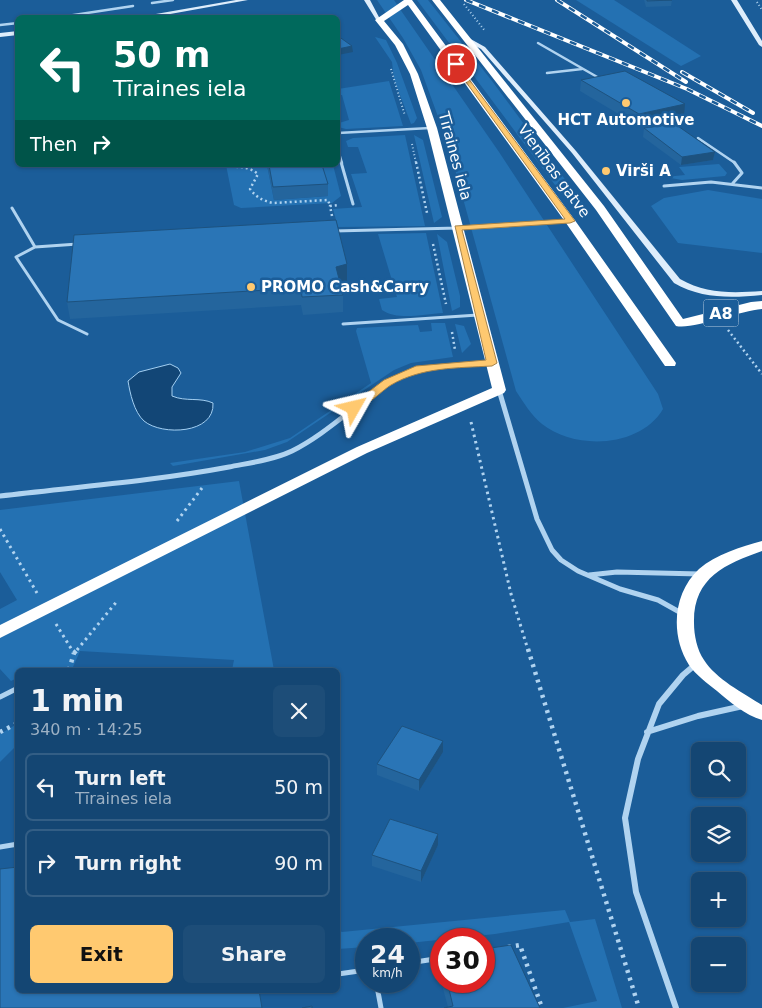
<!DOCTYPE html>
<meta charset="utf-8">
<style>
:root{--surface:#144673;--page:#1d4d78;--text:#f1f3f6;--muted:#9db1c4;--line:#335e85;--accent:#ffc970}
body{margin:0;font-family:"DejaVu Sans",sans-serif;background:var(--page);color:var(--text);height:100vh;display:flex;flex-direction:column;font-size:19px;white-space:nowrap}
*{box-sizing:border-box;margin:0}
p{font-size:16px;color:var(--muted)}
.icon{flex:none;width:28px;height:28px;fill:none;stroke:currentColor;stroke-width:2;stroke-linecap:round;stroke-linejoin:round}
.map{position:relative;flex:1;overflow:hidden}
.panel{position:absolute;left:15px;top:668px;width:325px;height:325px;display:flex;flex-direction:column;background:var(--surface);border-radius:8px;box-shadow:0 1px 4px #0004,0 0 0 1px var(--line)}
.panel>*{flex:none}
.guide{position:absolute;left:15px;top:15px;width:325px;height:152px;border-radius:8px;box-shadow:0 1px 4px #0004,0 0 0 1px var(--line);background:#00695c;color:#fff;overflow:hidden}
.fabs{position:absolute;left:691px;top:742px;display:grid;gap:10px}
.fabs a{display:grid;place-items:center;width:55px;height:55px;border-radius:8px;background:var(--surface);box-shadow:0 1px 4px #0004,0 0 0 1px var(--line);font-size:25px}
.speed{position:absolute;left:355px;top:928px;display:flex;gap:10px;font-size:25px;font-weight:700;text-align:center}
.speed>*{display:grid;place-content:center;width:65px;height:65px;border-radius:50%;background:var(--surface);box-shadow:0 1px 4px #0004,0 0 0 1px var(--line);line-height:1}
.speed small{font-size:12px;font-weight:400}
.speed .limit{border:8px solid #d22;background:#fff;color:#111}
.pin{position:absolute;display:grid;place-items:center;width:42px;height:42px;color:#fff;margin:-21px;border:2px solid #fff;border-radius:50%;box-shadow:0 1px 5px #0007}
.me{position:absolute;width:55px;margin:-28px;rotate:53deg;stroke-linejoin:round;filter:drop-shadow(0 0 4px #0008)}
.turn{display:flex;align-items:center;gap:18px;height:105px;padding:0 15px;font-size:22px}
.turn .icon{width:65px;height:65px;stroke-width:2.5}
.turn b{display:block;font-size:35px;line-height:42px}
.then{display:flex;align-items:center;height:48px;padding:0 15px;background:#0003;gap:10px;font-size:19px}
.round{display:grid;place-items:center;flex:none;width:52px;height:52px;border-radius:8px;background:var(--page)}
.summary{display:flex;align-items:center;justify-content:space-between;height:85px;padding:0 15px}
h1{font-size:30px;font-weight:700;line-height:38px}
.button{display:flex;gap:10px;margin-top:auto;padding:10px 15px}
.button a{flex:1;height:58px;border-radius:8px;background:var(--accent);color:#111;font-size:20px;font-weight:700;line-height:58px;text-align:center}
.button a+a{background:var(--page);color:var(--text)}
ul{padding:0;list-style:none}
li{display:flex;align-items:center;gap:15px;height:68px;margin:0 10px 8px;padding:0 5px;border:2px solid var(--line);border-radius:8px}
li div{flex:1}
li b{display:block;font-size:19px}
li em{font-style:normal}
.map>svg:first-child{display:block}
.green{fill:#2471b2}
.water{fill:#124676;stroke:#a3cff2}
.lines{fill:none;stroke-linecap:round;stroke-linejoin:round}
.path-far3{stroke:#b0d3f0;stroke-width:2;stroke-dasharray:1 2.5;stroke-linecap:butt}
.path-far2{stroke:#b0d3f0;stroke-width:2.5;stroke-dasharray:2 3;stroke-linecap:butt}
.path-far1{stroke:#b0d3f0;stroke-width:3;stroke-dasharray:2.5 4;stroke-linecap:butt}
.path{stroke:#b0d3f0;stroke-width:4.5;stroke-dasharray:3 5;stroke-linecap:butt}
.lane-far2{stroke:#b0d3f0;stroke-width:2.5}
.lane-far1{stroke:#b0d3f0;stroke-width:3}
.lane{stroke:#b0d3f0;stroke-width:5}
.street-far2{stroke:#b0d3f0;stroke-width:4}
.street-far1{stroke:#b0d3f0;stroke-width:5}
.street{stroke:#b0d3f0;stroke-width:6}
.secondary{fill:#deedfb;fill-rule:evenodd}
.highway{fill:#fff;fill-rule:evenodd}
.rail-casing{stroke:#fff;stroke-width:4}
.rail{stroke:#1b5d99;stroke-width:2.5;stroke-dasharray:7;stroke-linecap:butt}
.wall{fill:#24659d}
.shaded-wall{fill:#1d527f}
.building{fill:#2a75b6;stroke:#1d527f}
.route{fill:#ffc970;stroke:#a68349}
.poi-dot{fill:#ffc970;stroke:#1b5d99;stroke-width:2}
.labels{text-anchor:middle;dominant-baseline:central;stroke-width:5;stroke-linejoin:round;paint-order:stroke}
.far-poi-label{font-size:15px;font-weight:bold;fill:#fff;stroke:#1b5d99;text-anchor:start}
.far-street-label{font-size:15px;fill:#fff;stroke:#1b5d99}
.shield{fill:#1b5d99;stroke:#bbcee0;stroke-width:1}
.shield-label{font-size:16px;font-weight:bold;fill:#fff}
</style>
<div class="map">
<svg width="762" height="1008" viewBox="0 0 762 1008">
<rect width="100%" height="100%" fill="#1b5d99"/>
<path class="green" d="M377,0H394L402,12L499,152L658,394L663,409C641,447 576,451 542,424C531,415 524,403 516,391L448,144L421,70L403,38Z
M417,0H428L492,81L587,209L567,201Z
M576,0H614L701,56L681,66Z
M375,37L386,40L397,63L417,118L414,123L411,124L394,79L392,62Z
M389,81L403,126L346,129L338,127L339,123L349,120L342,95H338V89Z
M405,135L425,226L338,227L333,209L362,207L351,174L367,173L358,147H348L346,141L353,138Z
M414,135L423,140L442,217L434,223Z
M719,164L727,173L725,176L682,180L665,177L685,175L679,167Z
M226,165H267L274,200L328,196L319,165H333L341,196L332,203L241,208L234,205Z
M708,190L762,199V253L678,243L651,206L664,198Z
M426,233L443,313C424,314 398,321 382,310L379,299L397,297L378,234Z
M437,234L447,242L460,296V307L452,311Z
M431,323H445L453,357L411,363L394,370L287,442L265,450L173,466L170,463L245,452L290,438L371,383L356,331L357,328L418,325L420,332L432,331Z
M455,324L464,326L471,344L462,353Z
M239,481L274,670H232L234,660L80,651L73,667L18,670L17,678L11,681L0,669V609L17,600L0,572V510Z
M17,724V745L0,762V734Z
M565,910L570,922L595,919L622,1008H563L597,1001L569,922L495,934L409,943V939H366V947L338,949V930L342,932Z"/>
<path class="water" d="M170,364L178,368L181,373L172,387V396C186,402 200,397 213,403C215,434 162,436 144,421C134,412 130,393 128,381L139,372Z"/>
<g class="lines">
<path class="path-far3" d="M757,2L762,10
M464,4L485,31
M391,69L405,116
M412,144L416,163"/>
<path class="path-far2" d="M416,162L427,213
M216,165C231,169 245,163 258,174L250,189C256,197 263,201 273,203L328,200L330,206
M332,216L330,206L338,205
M433,244L446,304
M728,330L762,374
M452,332L455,350"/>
<path class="path-far1" d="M471,422L511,594L528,650
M177,521L202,488
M0,529L37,593
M56,624L72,650
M77,650L118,600"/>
<path class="path" d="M528,649L639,1008
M74,653L78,649
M69,670L74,653L71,649
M0,732L18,723
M508,947L520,945L542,1008"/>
<path class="lane-far2" d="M152,3L173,0
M54,18L133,6
M0,25L18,23
M538,43L599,78
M547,73L582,69
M338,133L430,128
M698,138L735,163
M338,150L342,163"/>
<path class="lane-far1" d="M341,162L353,204
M733,183L742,173L734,162
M664,186L711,182L762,188
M12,208L35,247L16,257L58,320L87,334
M334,231L458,228L570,221
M35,247L78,244
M343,324L478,315"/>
<path class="lane" d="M0,697L18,688
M0,847L18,844
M409,963L441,958
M338,974L366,970
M376,981L381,1008"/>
<path class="street-far2" d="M405,375L419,368L492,363"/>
<path class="street-far1" d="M499,390L537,519L552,550L561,560L578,571L620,589L658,600L683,614
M0,496C76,487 154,481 229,467C249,463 273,460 292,451C334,430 365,393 408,373
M589,575L617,572L700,574"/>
<path class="street" d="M647,732L698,716L743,706
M676,1008L636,892L625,818L638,759L659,704L683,675L696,664"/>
<path class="secondary" d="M236,0H248L148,18H133Z
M364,0H370L381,21H377Z
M731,0H737L762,41V47L759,45Z
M18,31V35L0,37V33Z
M463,37H467L485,47L576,151L680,279C706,294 732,293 762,291V295C731,298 702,299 674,283L572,153L481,49L463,39Z"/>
<path class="highway" d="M404,0H412L574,219L676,363L675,366H665L566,223L408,5L384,21L403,44L418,74L437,128L506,390L504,393L367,453L0,638V625L357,447L492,388L427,128L410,74L395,45L375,20Z
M432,0H440L604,206L683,319L751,302L762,301V309C739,311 693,330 676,326L596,210Z
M762,541V551C725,564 693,578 694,623C694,635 697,650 704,660C716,679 743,693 762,705V720C745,715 730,702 717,691C707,683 696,675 689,665C670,635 673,593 699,569C716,554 741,547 762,541Z"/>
<defs>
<path id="rail" d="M466,0L687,89L762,126
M557,0L686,82
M682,72L753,113"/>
</defs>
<use href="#rail" class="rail-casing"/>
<use href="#rail" class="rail"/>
</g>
<path class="wall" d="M644,0H672L671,6L646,7Z
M581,80L684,116L637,125L580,91Z
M644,128L715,152L713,160L681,165L643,137Z
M267,165H322L328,184V196L274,200Z
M347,264V281L340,283L343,295V312L303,315L301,305L70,319L67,302Z
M443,752L419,791L377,775V764Z
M438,845L421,882L372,866V855Z
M441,954V981L439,971V955Z
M441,981H484L540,1008L448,1007Z"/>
<path class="shaded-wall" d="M352,46L353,52L338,55V49Z
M685,104L684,116L637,125L639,114Z
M715,152L713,160L681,165L682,157Z
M347,264V281L337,284L336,267Z
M443,741V752L419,791V780Z
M438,834V845L421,882V871Z"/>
<path class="building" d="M647,0H672L647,1Z
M338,36L352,46L338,49Z
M625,71L685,104L639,114L581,80Z
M675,124L715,152L682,157L644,128Z
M269,165H322L328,184L273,187Z
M336,220L347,264L336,267L343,295L302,297L301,288L67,302L74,235Z
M402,726L443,741L419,780L377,764Z
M390,819L438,834L421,871L372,855Z
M18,867V990H259L262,1008H0V869Z
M511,945L540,1008H444L453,1006L447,981H484V949Z
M441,954V962L439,955Z
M312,1006V1008H302Z"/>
<path class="route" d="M456,62L575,221L570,223L462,230L497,363L492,366C457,368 422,367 391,385C381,391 361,413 350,410V406L384,380L416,366L486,360L455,226L565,219L453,64Z"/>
<g class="poi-dot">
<circle cx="626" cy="103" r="5"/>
<circle cx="606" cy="171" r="5"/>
<circle cx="251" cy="287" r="5"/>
</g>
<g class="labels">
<g class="far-poi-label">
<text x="626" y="120" text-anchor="middle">HCT Automotive</text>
<text x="616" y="171">Virši A</text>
<text x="261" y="287">PROMO Cash&amp;Carry</text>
</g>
<g class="far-street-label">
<text transform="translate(455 156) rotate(75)">Tīraines iela</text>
<text transform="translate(554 171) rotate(54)">Vienības gatve</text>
</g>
<rect class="shield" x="703.5" y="299.5" width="35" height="27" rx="4"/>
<g class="shield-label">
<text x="721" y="313">A8</text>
</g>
</g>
</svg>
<div class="fabs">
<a><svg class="icon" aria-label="search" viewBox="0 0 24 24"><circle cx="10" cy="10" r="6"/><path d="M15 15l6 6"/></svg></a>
<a><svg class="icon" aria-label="layers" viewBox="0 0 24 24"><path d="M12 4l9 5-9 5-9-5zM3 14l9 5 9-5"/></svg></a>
<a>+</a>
<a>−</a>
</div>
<div class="speed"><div>24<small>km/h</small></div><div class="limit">30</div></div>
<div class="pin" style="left:456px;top:64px;background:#d93025"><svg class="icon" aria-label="arrive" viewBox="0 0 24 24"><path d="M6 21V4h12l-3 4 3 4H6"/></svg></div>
<svg class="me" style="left:354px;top:408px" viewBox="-20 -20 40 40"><path d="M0-17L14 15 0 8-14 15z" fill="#ffc970" stroke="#fff" stroke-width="4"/></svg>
<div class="guide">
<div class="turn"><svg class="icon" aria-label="left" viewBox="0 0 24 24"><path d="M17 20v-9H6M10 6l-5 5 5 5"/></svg><div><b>50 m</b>Tīraines iela</div></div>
<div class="then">Then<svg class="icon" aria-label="right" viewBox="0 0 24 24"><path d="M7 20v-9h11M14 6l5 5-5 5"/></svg></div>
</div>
<section class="panel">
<div class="summary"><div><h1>1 min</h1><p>340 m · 14:25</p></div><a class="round"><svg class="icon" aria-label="close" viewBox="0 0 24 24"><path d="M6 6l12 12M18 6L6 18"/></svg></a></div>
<ul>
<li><svg class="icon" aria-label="left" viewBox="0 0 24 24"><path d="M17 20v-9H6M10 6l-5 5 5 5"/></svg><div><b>Turn left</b><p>Tīraines iela</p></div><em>50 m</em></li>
<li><svg class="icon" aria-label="right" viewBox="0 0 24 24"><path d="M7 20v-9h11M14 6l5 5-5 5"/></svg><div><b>Turn right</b></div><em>90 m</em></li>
</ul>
<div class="button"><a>Exit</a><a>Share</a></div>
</section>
</div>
